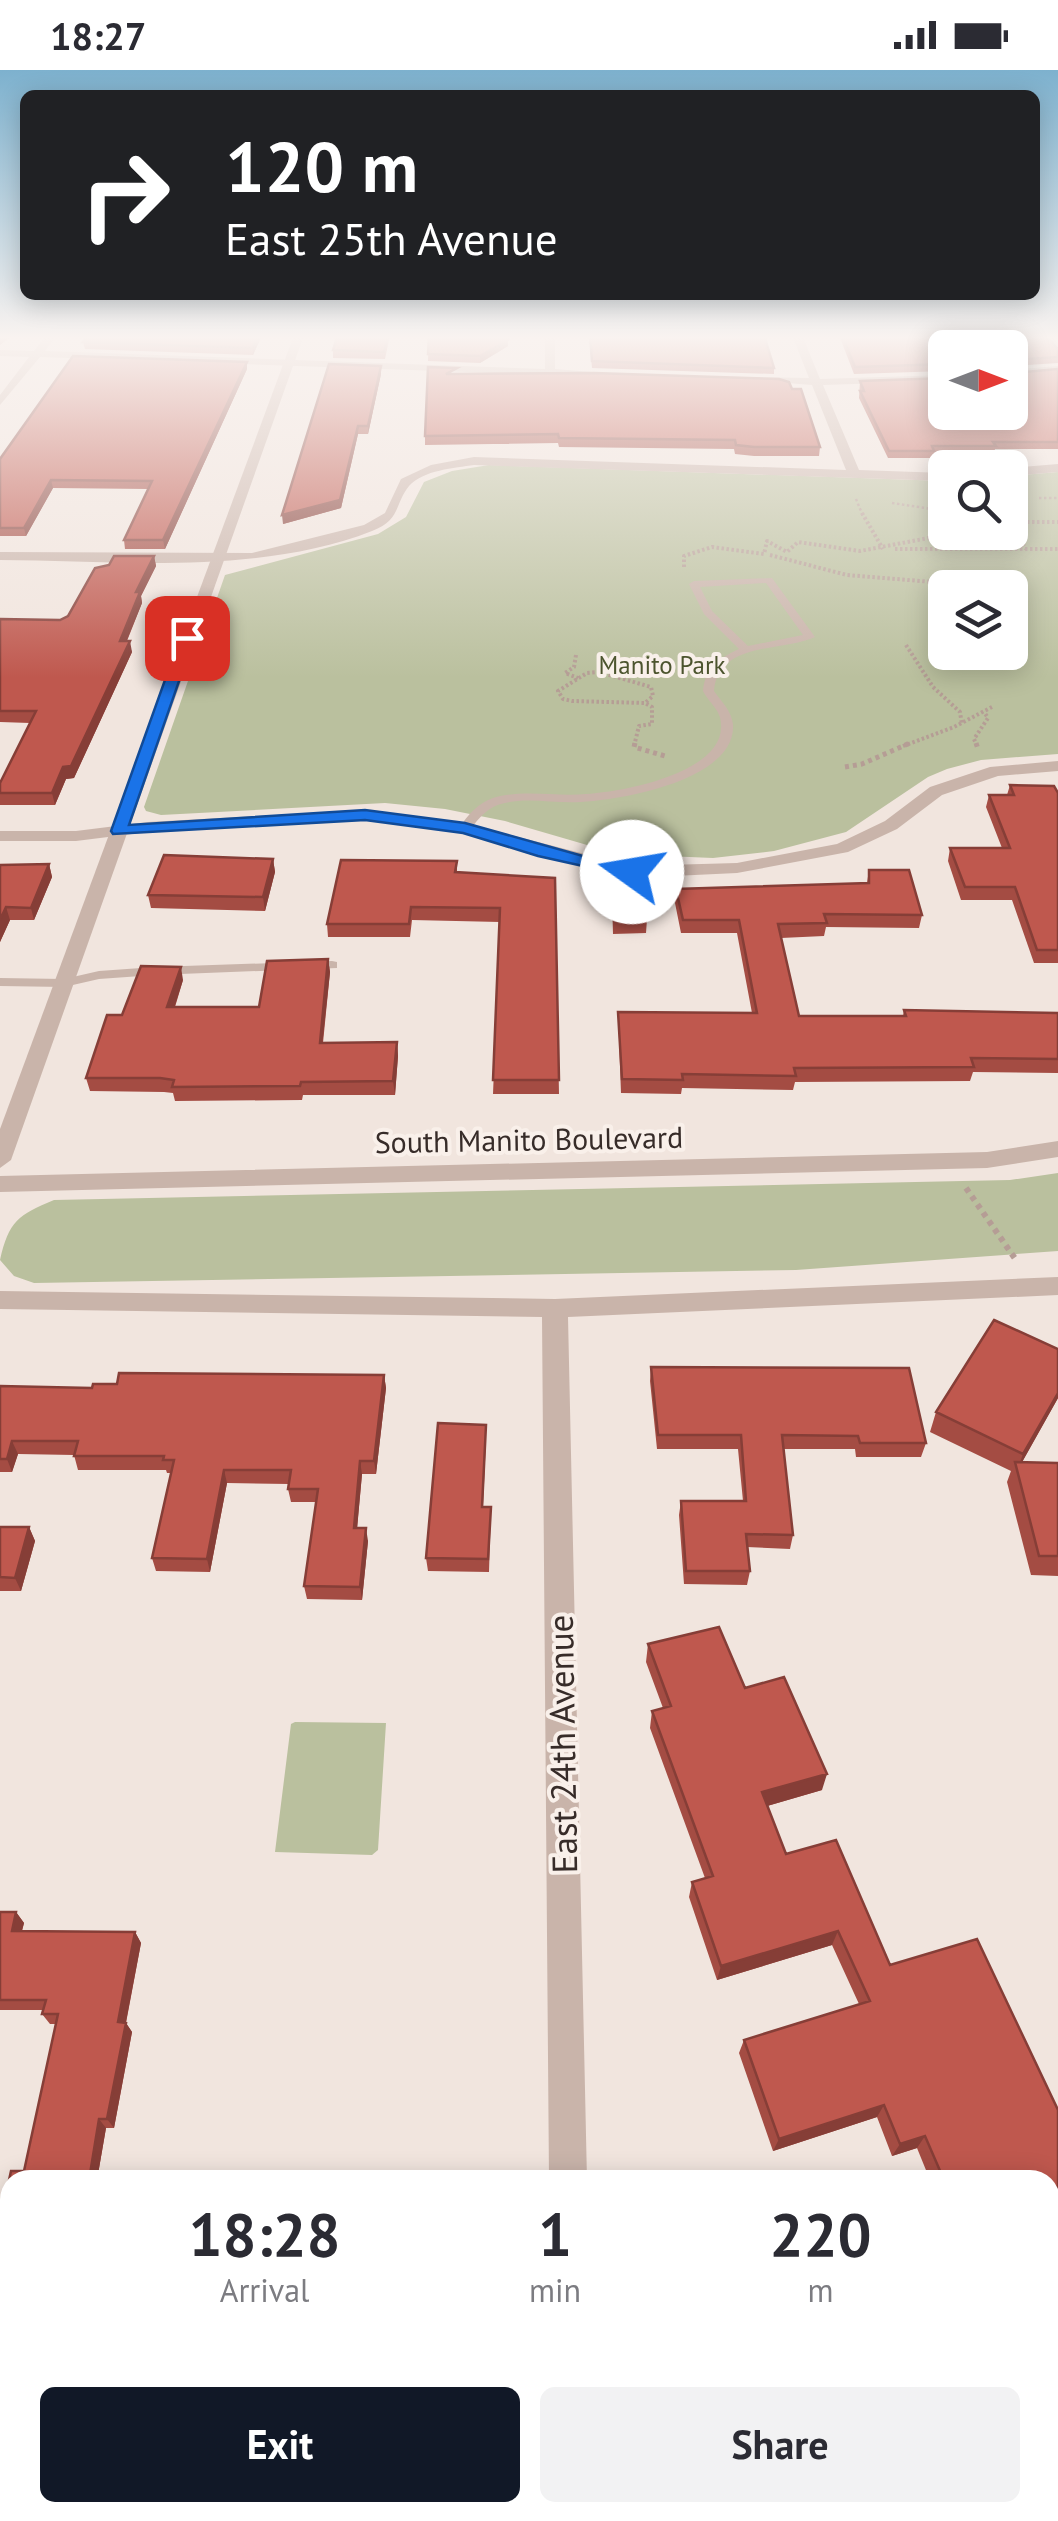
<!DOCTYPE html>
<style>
:root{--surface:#fff;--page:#f2f2f3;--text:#2b2b33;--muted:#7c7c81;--accent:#111827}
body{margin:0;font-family:"PT Sans",sans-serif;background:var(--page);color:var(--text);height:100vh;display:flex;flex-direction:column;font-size:38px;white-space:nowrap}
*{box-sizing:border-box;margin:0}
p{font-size:32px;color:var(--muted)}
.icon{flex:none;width:55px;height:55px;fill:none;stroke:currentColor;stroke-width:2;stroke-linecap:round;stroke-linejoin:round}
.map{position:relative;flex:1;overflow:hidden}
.sheet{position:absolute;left:0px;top:2100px;width:1060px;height:352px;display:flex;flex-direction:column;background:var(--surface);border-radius:30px 30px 0 0;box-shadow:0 5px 25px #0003}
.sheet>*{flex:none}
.hud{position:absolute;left:20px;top:20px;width:1020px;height:210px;border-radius:15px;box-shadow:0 5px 25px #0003;background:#202124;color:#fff;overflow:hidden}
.needle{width:65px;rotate:90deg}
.buttons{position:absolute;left:928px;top:260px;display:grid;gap:20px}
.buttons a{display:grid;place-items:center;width:100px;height:100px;border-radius:15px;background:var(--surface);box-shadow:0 5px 25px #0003;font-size:50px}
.pin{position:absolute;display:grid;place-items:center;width:85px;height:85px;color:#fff;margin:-42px;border-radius:20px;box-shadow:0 5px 15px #0006}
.me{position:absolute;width:110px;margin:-55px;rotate:283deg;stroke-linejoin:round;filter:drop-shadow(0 0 8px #0008)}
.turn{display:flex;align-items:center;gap:35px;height:210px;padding:0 40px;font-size:45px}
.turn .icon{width:130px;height:130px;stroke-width:2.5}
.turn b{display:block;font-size:70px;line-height:85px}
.eta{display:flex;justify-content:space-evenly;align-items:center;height:170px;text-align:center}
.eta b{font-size:60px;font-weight:800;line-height:70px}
.primary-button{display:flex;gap:20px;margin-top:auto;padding:20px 40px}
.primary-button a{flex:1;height:115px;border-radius:15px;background:var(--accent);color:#fff;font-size:40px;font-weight:800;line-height:115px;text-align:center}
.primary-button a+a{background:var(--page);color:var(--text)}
.status{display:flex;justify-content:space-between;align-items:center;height:70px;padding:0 50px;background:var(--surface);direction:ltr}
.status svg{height:28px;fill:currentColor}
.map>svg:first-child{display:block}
.green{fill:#bac09e;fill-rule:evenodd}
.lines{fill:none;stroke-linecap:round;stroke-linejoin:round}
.path-far3{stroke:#b59d95;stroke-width:2.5;stroke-dasharray:2.5 2.5;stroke-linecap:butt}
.path-far2{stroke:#b59d95;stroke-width:4;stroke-dasharray:2.5 2.5;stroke-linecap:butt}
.path-far1{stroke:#b59d95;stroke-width:5;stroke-dasharray:4 4;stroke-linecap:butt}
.path{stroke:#b59d95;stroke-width:6;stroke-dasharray:5 5;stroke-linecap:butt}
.service{fill:#c9b4aa;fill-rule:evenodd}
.minor{fill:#c9b4aa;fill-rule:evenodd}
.tertiary{fill:#c9b4aa;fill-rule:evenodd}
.wall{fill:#a44c43}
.shaded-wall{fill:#863e37}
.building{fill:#bf584e;stroke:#863e37;stroke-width:2.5}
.route{fill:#1a73e8;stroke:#114b97;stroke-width:2.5}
.labels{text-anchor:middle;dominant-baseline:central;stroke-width:8;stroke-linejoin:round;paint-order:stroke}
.far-park-label{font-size:25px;fill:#4c542e;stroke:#f9f0ea}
.street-label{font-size:30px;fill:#372c29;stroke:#f9f0ea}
.near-street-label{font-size:35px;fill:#372c29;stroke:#f9f0ea}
</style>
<div class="status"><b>18:27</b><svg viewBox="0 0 49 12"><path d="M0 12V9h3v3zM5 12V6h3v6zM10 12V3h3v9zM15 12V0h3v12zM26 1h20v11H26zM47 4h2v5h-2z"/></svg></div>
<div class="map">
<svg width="1058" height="2451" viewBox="0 0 1058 2451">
<rect width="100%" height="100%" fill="#f1e5de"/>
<path class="green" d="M489,395L945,411V462H1010V406L1058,402V684L981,690L947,699L928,707L846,762L774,781L713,788L618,784L505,751L445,739L385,733L161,745L146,741L144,737L225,505L378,464L406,447L424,412L452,401ZM945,518H1010V582H945Z
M1058,1103V1181L796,1200L34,1213L14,1206L0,1190C9,1151 18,1145 54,1130L1010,1110Z
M295,1652L386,1653L378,1780L372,1785L275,1782L291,1654Z"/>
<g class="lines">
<path class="path-far3" d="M1039,428H1058
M856,429L863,446
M892,433L945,441"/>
<path class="path-far2" d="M862,443L883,479
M1010,448L1022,454L1010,457
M1022,452H1058
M1012,457L1026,479
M895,479H1058
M770,485L847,505L1006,518
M684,497V486L712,477L764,484L767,471L787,482L798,472L860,481L960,462
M1010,518L1029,520
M906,575L933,617L960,642L962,655
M576,585L574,597L565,603L578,608
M599,602L651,617L653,626L645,633L572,631L563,629L558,621L587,603Z
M634,676L639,656L652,654V637L645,633
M903,676L954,657L992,637
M977,676L974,669L988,648L984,642"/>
<path class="path-far1" d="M635,673L634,677L665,686
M976,673L978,679
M845,697L862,694L910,673"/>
<path class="path" d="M966,1118L1016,1190"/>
<path class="service" d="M772,508L815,567C783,582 718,571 714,621C721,631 731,640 733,654C737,710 621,730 581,732C556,734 529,727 505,733C488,736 479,748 469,761H461L459,758C468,745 478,733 493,728C523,719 556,727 586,724C622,722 725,703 721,654C721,640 709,633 703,621C705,598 719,588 739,579L704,544L689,514L694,511ZM766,513L803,565L748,576L712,541L700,517Z
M332,891L337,892V898L155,905L99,909L64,917L0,916V908L64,909L99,901L155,897Z"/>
<path class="minor" d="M47,265H57L45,281L545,299V265H555V299L615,304L610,307L40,287L0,335V325L29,287L0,286V280L34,281Z
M792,265H802L820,309L945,305V311L823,315L859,400L945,403V411L474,395C455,398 423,400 409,416C394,435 401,450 372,461C261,505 119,491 0,490V482L252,483L364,455L385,443L401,409L431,395L474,387L846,400L812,315L750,310L755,307L809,308Z
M1041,265H1051L1058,273V283Z
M1058,296V302L1010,306V300Z
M1058,394V402L1010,406V398Z
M1058,691V701L998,706L942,725L897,759L848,782L737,803L631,808L463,763L365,750L148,762L76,771H0V761H76L148,752L365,740L465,753L631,796L737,793L837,774L885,751L930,717L990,697Z
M1058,1071V1087L987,1098L0,1122V1106L987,1082Z
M1058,1207V1225L568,1247L587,2110H549L542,1247L0,1239V1221L555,1229Z
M550,2442H594L595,2451H551Z"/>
<path class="tertiary" d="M294,265H304L11,1090L0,1098V1059Z"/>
</g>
<path class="wall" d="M262,265L253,285L85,279L83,272Z
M390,265L385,289L333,288V280Z
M429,265L508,276L480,293L428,291Z
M589,265L774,298V304L592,298Z
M839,265H1045L1058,279V293L1010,296V278H945V301L854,304Z
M247,299L165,479H125L124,470L148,419L53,418L26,466H0V389Z
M1058,299V379H995L994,384L934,383L933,388H888L859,328L860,311L945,308Z
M381,304L368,364H358L341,438L283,454Z
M457,304L820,377L819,386H754L735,384L734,379L559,377L558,373L425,375V366Z
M154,486L156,496L141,526L142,533L127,571L132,582L74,708L66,709L55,735H0V713L30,653L0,652V549L60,550L68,546Z
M1010,715L1058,723V893H1034L1012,830H961L948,791L950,778H1002L986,737L989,725H1007Z
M273,789L275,802L265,841L151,838L148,825Z
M457,791V802L555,808L559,1024H493L500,852L412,850L410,867H328L327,854Z
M611,793L647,849L646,863L613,864Z
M49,794L52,807L34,850H10L0,872V795Z
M869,800L922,845L919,858L826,857L824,866L781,868L799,946H903L904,940L1058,943V1003L973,1002L970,1011L795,1012L793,1020L682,1018L681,1024L621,1023L618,942L752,943L737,863H681L675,833L676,819L867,813Z
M328,889L330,902L323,973L397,972L398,986L395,1025H303L302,1030L175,1031L173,1023L164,1022L90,1021L86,1008L122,945L183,910L175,937H259Z
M1058,1279V1328L1022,1392L1058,1393V1506L1031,1505L1007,1412L1011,1401L930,1362L936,1342Z
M651,1297L926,1373L921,1387H856L855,1379H783L793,1465L790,1479L747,1477L750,1501L747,1515L684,1514L679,1445L681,1431H743L738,1379H657L650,1311Z
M384,1305L386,1318L376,1404H362L357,1458L368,1471L362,1530L307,1529L304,1516L317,1432H291L288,1419L289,1414L227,1413L210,1502L156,1501L152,1488L171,1403H167L166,1400H78L74,1385L18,1384L12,1402H0V1316L92,1318Z
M486,1369L483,1437H491L489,1502L428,1501L426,1488Z
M0,1457H29L35,1471L21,1521H0Z
M648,1574L745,1618L822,1720L767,1736L786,1784L890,1895L1050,2110H930L917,2078L892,2086L877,2047L773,2081L739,1983L744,1970L859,1934L832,1875L717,1910L689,1827L692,1812L705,1808L650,1658L652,1641L663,1638L646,1592Z
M0,1842H16L24,1853L22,1861L135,1862L141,1873L126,1953L132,1962L114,2058H106L97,2110H10V2215H0V2152L11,2101H24L56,1954H50L42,1944L43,1940H0Z
M726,2442H831L832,2451H727Z"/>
<path class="shaded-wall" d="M2,265H13L0,275V266Z
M258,265H262L253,285V278Z
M508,265V276L480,293V286Z
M247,292V299L165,479L163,470Z
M381,296V304L368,364V356Z
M358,356V364L341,438L283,454L282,445Z
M51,410L53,418L26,466L24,458Z
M154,486L156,496L141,526L142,533L122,582L120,571L136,522Z
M130,571L132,582L74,708L66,709L55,735L52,723L63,697Z
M273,789L275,802L265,841L263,827Z
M49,794L52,807L34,850L31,838Z
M6,837L10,850L0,872V850Z
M328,889L330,902L321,986L320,973Z
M181,897L183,910L170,951L167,937Z
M397,972L398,986L395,1025L393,1011Z
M384,1305L386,1318L376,1404L374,1391Z
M1058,1323V1328L1016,1403L1023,1384Z
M12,1371L18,1384L12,1402L7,1389Z
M360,1391L362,1404L356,1471L354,1458Z
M224,1400L227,1413L210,1502L207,1489Z
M29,1457L35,1471L21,1521L15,1508Z
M366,1458L368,1471L362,1530L360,1517Z
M827,1704L822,1720L757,1739L762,1722Z
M16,1842L24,1853L19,1871L12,1861Z
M838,1861L832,1875L717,1910L721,1896Z
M135,1862L141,1873L124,1962L118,1952Z
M126,1953L132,1962L114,2058L107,2049Z
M884,2035L877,2047L773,2081L779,2069Z
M99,2049L106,2058L97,2110H89Z
M925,2066L917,2078L892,2086L900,2074Z
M1058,2139V2145L1050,2148V2141Z"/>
<path class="building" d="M89,265H258L253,278L83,272Z
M338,265H388L384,282L333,280Z
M429,265H508V270L480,286L428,284Z
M590,265H764L774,298L592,291Z
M842,265H1045L1058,279V287L1011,290L1010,293V278H945V294L855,297Z
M73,286L247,292L163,470H124L152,411L51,410L24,458H0V389Z
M329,294L381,296L368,356H358L340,430L282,445Z
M428,297L457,298L446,304L594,303L779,309L789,312L792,319H801L820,377H754L736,375L735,370L559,368L558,364L425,366Z
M1058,299V372H993L996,376H932L934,381H889L860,321H864L860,311L945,308V342H1010V301L1012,303Z
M114,486H154L136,522H140L120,571H130L71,696L63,697L52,723H0V713L36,641H0V549L60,550L68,546L95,498L109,495Z
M1010,715L1054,716L1058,723V880H1037L1015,817H965L950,778H1010L989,725H1014Z
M164,785L273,789L263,827L148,825Z
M341,790L457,791L455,802L555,808L559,1010H493L500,838L411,837L409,854H327Z
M611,793L637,798L647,849L614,850Z
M49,794L31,838L6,837L0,850V795Z
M869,800H909L922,845L824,844L827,853L778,854L799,946H906L904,940L1058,943V989L971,988L974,997L794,998L796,1006L682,1004L683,1010L622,1009L618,942L757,943L739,850H683L676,819L869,813Z
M328,889L320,973L397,972L393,1011L301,1012L300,1016L172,1017L174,1010L160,1008H86L107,945H122L141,896L181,897L167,937H259L267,891Z
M994,1250L1058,1279V1323L1023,1384L936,1342Z
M651,1297L909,1298L926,1373H860L858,1366L782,1365L793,1465L746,1464L750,1501H686L681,1431H746L741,1365H658Z
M119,1303L384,1305L374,1391H360L354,1458H366L360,1517L304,1516L318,1419H288L291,1400H224L207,1489L152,1488L174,1390H163L164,1386H74L78,1371H12L7,1389H0V1316L92,1318L93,1314H117Z
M438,1353L486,1355L482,1437H491L488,1489L426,1488Z
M1015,1392L1058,1393V1486H1039Z
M0,1457H29L15,1508L0,1507Z
M719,1557L745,1618L784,1607L827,1704L762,1722L786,1784L836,1770L890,1895L977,1869L1058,2040V2139L1050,2141V2110H944L925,2066L900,2074L884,2035L779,2069L744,1970L870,1931L838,1861L721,1896L692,1812L713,1806L652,1641L671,1636L648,1574Z
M0,1842H16L12,1861L135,1862L118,1952L126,1953L107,2049H99L89,2110H10V2208H0V2152L11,2101H24L58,1944H42L46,1930H0Z
M0,2288H10V2422H0Z
M149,2442H398L397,2451H148Z
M731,2442H831L832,2451H732Z"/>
<linearGradient id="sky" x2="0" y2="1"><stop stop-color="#7db1ce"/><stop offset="0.44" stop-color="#f9f3f0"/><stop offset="1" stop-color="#f9f3f0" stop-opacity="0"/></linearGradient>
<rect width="1058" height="608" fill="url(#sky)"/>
<path class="route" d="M187,564L194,568L129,755L365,740L465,753L640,802L632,807L538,786L463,763L365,750L113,764L111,761L180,568Z"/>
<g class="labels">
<g class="far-park-label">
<text x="662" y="595">Manito Park</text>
</g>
<g class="street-label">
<text transform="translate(529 1069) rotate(-1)">South Manito Boulevard</text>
</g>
<g class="near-street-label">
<text transform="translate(562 1674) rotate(-91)">East 24th Avenue</text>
</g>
</g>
</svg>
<div class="buttons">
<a><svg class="needle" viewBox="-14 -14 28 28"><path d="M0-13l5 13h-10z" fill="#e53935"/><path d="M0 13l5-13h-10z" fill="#7c7c81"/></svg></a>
<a><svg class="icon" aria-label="search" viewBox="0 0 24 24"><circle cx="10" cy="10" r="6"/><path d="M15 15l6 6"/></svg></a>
<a><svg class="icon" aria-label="layers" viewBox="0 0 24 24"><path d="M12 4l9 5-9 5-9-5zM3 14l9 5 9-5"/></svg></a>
</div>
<div class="pin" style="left:187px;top:568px;background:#d93025"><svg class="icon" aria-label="arrive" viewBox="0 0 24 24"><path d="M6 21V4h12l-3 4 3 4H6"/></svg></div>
<svg class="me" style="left:632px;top:802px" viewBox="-20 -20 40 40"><circle r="19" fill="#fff"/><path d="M0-13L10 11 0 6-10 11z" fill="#1a73e8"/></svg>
<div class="hud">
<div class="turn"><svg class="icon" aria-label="right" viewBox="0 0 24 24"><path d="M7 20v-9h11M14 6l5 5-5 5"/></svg><div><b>120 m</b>East 25th Avenue</div></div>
</div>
<section class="sheet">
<div class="eta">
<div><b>18:28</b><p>Arrival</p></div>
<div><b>1</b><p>min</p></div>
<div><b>220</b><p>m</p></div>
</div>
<div class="primary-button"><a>Exit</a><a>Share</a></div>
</section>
</div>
